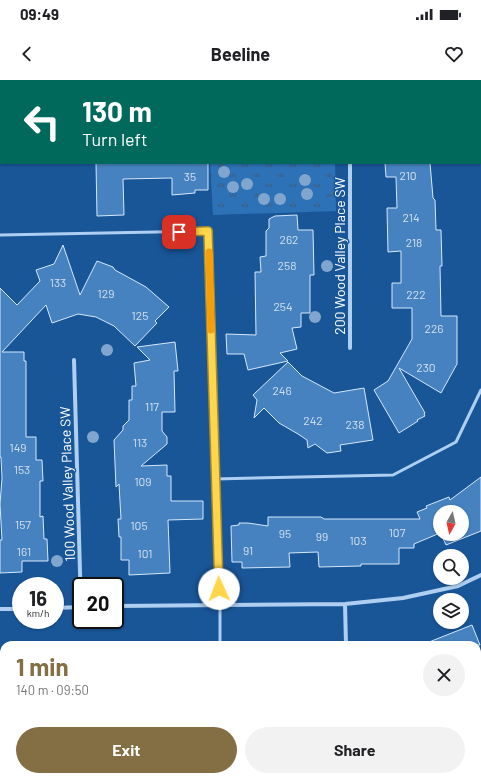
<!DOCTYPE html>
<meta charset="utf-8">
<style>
:root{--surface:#fff;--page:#f2f2f2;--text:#202124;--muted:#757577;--accent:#846f45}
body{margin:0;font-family:Barlow,sans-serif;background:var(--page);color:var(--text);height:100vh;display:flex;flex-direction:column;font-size:15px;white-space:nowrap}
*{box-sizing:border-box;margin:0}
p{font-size:13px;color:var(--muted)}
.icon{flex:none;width:22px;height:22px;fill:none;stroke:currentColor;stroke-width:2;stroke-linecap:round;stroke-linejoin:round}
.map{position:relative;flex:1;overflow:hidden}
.drawer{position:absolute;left:0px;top:561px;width:481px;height:140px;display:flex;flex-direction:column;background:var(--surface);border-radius:12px 12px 0 0;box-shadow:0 1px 3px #0004}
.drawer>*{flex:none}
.guide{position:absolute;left:0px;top:0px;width:481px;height:84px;box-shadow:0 1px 3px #0004;background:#00695c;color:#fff;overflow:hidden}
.needle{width:26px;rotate:188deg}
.controls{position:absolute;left:433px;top:425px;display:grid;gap:8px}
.controls a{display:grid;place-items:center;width:36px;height:36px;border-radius:50%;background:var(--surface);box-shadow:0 1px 3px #0004;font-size:20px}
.speed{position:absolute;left:12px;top:497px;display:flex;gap:8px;font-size:20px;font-weight:700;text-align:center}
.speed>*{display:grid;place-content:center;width:52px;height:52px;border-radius:50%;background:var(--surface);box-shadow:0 1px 3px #0004;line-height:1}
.speed small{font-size:10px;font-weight:400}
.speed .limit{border:2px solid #111;border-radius:6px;background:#fff;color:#111}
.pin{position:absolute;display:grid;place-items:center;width:34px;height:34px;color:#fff;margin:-17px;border-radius:8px;box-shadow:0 2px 6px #0006}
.me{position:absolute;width:44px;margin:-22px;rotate:358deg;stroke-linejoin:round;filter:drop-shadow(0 0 3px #0008)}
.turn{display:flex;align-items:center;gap:14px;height:84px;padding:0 16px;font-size:18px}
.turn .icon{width:52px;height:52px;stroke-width:2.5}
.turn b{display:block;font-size:28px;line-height:34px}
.round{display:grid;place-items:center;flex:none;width:42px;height:42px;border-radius:21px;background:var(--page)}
.summary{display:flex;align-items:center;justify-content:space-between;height:68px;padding:0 16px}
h1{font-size:24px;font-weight:700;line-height:30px;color:var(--accent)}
.button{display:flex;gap:8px;margin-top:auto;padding:8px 16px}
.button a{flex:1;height:46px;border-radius:24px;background:var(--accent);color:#fff;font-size:16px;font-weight:700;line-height:46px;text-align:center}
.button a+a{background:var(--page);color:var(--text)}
.status{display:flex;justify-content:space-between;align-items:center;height:28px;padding:0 20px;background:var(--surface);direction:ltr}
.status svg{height:11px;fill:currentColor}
header{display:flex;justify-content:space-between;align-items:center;height:52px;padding:0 16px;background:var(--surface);font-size:18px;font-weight:700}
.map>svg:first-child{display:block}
.park{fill:url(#park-tufts)}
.building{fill:#4682c0;stroke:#d5e8fc}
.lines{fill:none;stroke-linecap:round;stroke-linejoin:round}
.path{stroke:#aecff1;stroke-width:2.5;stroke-dasharray:2 3;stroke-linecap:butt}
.service{stroke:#aecff1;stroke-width:3}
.minor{stroke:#aecff1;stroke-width:4}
.tree{fill:#80a6cf}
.route-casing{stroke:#a68a30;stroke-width:10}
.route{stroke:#ffd54a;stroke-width:7}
.slow{stroke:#f59e0b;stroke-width:7}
.labels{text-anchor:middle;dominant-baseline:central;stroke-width:3;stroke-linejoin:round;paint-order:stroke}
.number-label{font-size:12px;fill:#d1e0ef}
.street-label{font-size:14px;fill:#fff;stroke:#195698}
</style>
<div class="status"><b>09:49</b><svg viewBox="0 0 49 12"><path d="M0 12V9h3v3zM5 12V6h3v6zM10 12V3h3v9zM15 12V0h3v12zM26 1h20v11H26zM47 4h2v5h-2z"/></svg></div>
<header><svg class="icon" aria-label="back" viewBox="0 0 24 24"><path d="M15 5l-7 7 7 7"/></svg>Beeline<svg class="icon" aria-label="heart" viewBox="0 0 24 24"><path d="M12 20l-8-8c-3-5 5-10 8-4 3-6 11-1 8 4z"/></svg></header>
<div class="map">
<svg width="481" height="701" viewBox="0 0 481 701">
<defs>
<pattern id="park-tufts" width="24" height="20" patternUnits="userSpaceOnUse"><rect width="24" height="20" fill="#2d71b6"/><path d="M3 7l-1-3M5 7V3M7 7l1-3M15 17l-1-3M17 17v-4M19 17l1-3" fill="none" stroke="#3e5d7c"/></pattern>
</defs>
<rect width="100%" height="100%" fill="#195698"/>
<path class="park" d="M218,0H332V1H218Z
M210,83H335L336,131L213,135Z"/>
<path class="building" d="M96,83H208V110H195V113L172,115V98L123,99L124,135L97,136Z
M385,83H430L433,118L435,120L436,150H441L442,186H440L441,236H457V284L441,313L399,288L425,333L424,334L425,336L417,340L418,341L399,353L374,310L388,301L412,259V228H392V203H401V171L388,172L387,128H397L396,97H386Z
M297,135L298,150H313L314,195H310V233H301V247L292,248L297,269L280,273L288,281L248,290L244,274H227L226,254L256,255L255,192H261L260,177L266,176V151L269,148V139L275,136Z
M63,165L80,215L97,181L113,187L115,190L146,207L169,227L155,241L157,243L135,266L114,246L96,237L78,234L52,243L46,225L2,272H24V281H26V357H36V380H42L43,401H40V437L43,436L44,459H47L48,481H22V492L0,493V460H2L0,424L2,398L1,377H0V208L17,225L40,201L36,190L54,184Z
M175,262L178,291H174L175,332H162V351L167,357V364L141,386L167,385V396H171V421H203V439L168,440L170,493L129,495V480H121V457H119L118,439H121L119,404L116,407L114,360L123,350V346L129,340V320H132V306H136L134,283L150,280L137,267Z
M288,282L302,296L334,313L364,308L373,360L340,365L341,371L327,373L315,364L308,368L307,360L298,354L279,343L264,328L254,338L257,320L253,315Z
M481,397V451L446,465L441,454H462V432H440V453L414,464V468H399V484H361V486L319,487L318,472L289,473L290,487L242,488V482H232L231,446L239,445V443H248L268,446V437H321L324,439H420L417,432L427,428L426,426L449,417L450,420Z
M472,545L480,565H424V564Z"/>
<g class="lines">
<path class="path" d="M220,0L229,1
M207,1L210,0
M322,1L323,0"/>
<path class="service" d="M0,155L208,151L220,525V565
M215,399L393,395L456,362L481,310
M0,656H4"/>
<path class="minor" d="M348,0V1
M480,4H481
M0,14H1
M350,83V268
M74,280L81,527
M345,524L346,565
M115,526L345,524L403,518L458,506L481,495
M55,528L81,527
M0,529H21
M347,697V701"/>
</g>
<g class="tree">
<circle cx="224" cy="92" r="6"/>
<circle cx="305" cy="100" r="6"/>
<circle cx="247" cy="104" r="6"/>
<circle cx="233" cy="107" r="6"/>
<circle cx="307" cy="114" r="6"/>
<circle cx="264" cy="119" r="6"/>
<circle cx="280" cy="119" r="6"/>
<circle cx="327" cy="186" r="6"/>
<circle cx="315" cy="237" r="6"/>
<circle cx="107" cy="270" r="6"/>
<circle cx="93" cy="357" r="6"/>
<circle cx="57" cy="481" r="6"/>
</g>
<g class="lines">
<defs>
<path id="route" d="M179,152L208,151L219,509"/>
</defs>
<use href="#route" class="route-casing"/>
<use href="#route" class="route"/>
<path class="slow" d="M209,172L211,250"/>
</g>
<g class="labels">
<g class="number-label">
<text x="408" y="95">210</text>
<text x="190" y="96">35</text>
<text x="411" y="137">214</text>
<text x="289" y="159">262</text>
<text x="414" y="162">218</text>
<text x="287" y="185">258</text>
<text x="58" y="202">133</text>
<text x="106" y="213">129</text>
<text x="416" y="214">222</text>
<text x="283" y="226">254</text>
<text x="140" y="235">125</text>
<text x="434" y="248">226</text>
<text x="426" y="287">230</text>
<text x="282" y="310">246</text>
<text x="152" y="326">117</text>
<text x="313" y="340">242</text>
<text x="355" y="344">238</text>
<text x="140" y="362">113</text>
<text x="18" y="367">149</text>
<text x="22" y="389">153</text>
<text x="143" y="401">109</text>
<text x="23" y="444">157</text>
<text x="139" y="445">105</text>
<text x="397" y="452">107</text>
<text x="285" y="453">95</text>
<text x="322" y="456">99</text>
<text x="358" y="460">103</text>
<text x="248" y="470">91</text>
<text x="24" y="471">161</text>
<text x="145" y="473">101</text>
</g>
<g class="street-label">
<text transform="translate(339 176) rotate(-90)">200 Wood Valley Place SW</text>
<text transform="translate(67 404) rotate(-92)">100 Wood Valley Place SW</text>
</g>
</g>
</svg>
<div class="controls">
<a><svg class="needle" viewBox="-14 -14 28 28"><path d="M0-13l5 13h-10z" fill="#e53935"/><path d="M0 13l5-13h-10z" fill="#757577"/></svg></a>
<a><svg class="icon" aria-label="search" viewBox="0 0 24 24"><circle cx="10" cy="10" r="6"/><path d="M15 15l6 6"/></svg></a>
<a><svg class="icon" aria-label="layers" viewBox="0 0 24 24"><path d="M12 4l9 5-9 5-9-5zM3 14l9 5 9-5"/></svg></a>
</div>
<div class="speed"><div>16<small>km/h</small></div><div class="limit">20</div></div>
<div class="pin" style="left:179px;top:152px;background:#d93025"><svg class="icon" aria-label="arrive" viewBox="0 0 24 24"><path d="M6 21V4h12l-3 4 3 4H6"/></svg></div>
<svg class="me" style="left:219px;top:509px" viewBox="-20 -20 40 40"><circle r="19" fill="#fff"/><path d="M0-13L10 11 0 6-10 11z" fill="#ffd54a"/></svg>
<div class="guide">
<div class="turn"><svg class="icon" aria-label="left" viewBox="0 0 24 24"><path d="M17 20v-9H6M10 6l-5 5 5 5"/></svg><div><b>130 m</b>Turn left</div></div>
</div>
<section class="drawer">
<div class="summary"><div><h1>1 min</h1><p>140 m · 09:50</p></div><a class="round"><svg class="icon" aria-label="close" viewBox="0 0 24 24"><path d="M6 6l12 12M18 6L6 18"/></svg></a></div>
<div class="button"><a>Exit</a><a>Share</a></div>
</section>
</div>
